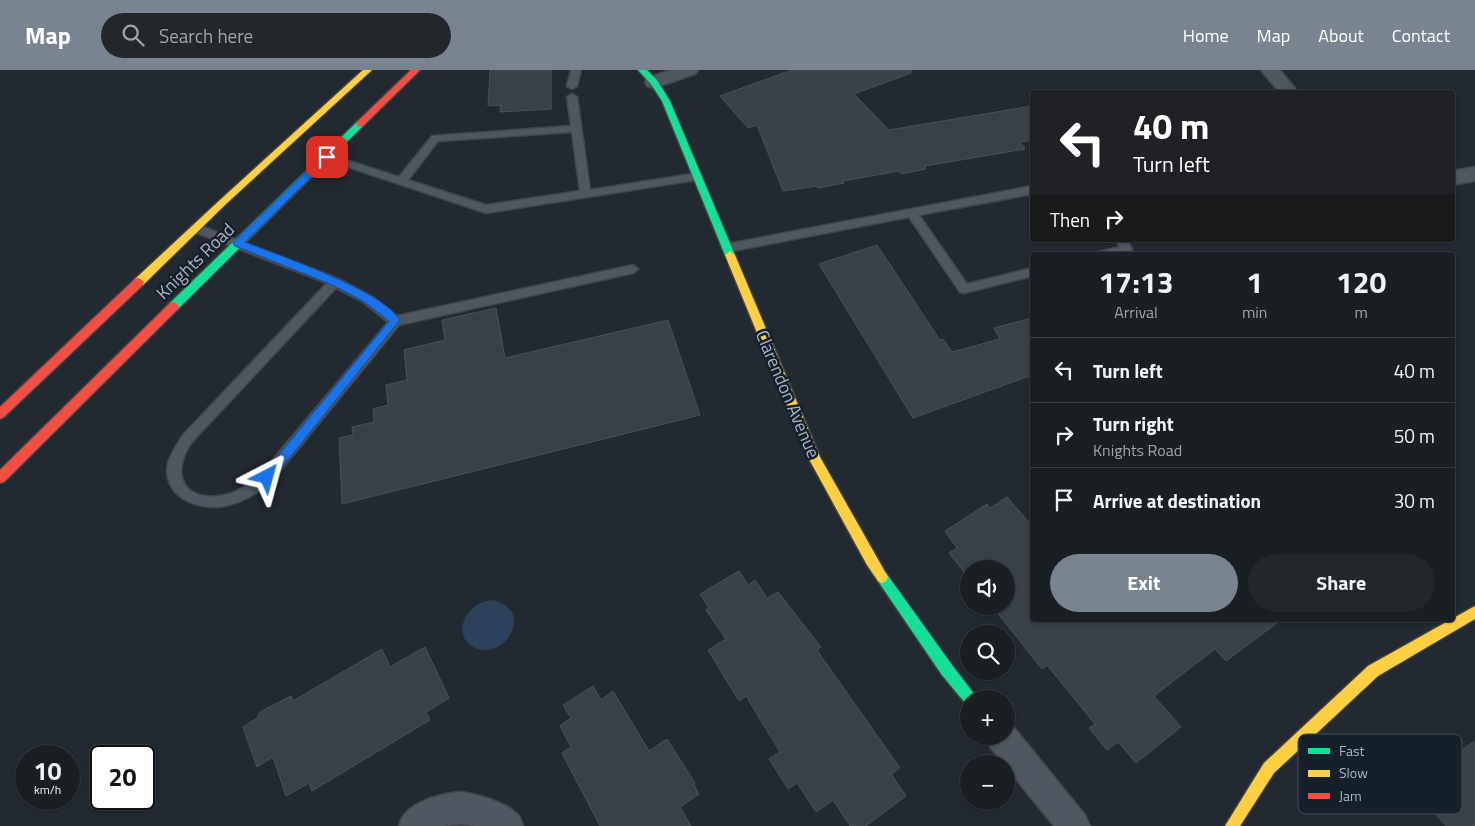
<!DOCTYPE html>
<meta charset="utf-8">
<style>
:root{--surface:#1a1f24;--page:#23272c;--text:#f1f3f6;--muted:#9fa2a6;--line:#383d41;--accent:#7a8491}
body{margin:0;font-family:"Titillium Web",sans-serif;background:var(--page);color:var(--text);height:100vh;display:flex;flex-direction:column;font-size:19px;white-space:nowrap}
*{box-sizing:border-box;margin:0}
p{font-size:16px;color:var(--muted)}
.icon{flex:none;width:28px;height:28px;fill:none;stroke:currentColor;stroke-width:2;stroke-linecap:round;stroke-linejoin:round}
.map{position:relative;flex:1;overflow:hidden}
.side{position:absolute;left:1030px;top:182px;width:425px;height:370px;display:flex;flex-direction:column;background:var(--surface);border-radius:5px;box-shadow:0 1px 4px #0004,0 0 0 1px var(--line)}
.side>*{flex:none}
.guide{position:absolute;left:1030px;top:20px;width:425px;height:152px;border-radius:5px;box-shadow:0 1px 4px #0004,0 0 0 1px var(--line);background:#202124;color:#fff;overflow:hidden}
.buttons{position:absolute;left:960px;top:490px;display:grid;gap:10px}
.buttons a{display:grid;place-items:center;width:55px;height:55px;border-radius:50%;background:var(--surface);box-shadow:0 1px 4px #0004,0 0 0 1px var(--line);font-size:25px}
.speed{position:absolute;left:15px;top:675px;display:flex;gap:10px;font-size:25px;font-weight:700;text-align:center}
.speed>*{display:grid;place-content:center;width:65px;height:65px;border-radius:50%;background:var(--surface);box-shadow:0 1px 4px #0004,0 0 0 1px var(--line);line-height:1}
.speed small{font-size:12px;font-weight:400}
.speed .limit{border:2px solid #111;border-radius:8px;background:#fff;color:#111}
.pin{position:absolute;display:grid;place-items:center;width:42px;height:42px;color:#fff;margin:-21px;border-radius:10px;box-shadow:0 2px 8px #0006}
.me{position:absolute;width:55px;margin:-28px;rotate:39deg;stroke-linejoin:round;filter:drop-shadow(0 0 4px #0008)}
.turn{display:flex;align-items:center;gap:18px;height:105px;padding:0 20px;font-size:22px}
.turn .icon{width:65px;height:65px;stroke-width:2.5}
.turn b{display:block;font-size:35px;line-height:42px}
.then{display:flex;align-items:center;height:48px;padding:0 20px;background:#0003;gap:10px;font-size:19px}
.eta{display:flex;justify-content:space-evenly;align-items:center;height:85px;text-align:center}
.eta b{font-size:30px;font-weight:700;line-height:35px}
.cta{display:flex;gap:10px;margin-top:auto;padding:10px 20px}
.cta a{flex:1;height:58px;border-radius:30px;background:var(--accent);color:#fff;font-size:20px;font-weight:700;line-height:58px;text-align:center}
.cta a+a{background:var(--page);color:var(--text)}
ul{padding:0;list-style:none}
li{display:flex;align-items:center;gap:15px;height:65px;padding:0 20px;border-top:1px solid var(--line)}
li div{flex:1}
li b{display:block;font-size:19px}
li em{font-style:normal}
header{display:flex;align-items:center;gap:30px;box-sizing:border-box;height:70px;padding:0 25px;background:var(--accent);color:#fff}
header strong{font-size:24px}
nav{display:flex;gap:28px;margin-inline-start:auto;font-size:18px}
.search{width:350px;height:45px;background:var(--page);display:flex;align-items:center;gap:12px;box-sizing:border-box;padding:0 18px;border-radius:28px;color:var(--muted);font-size:19px}
.map>svg:first-child{display:block}
.water{fill:#2b415a}
.building{fill:#3a4047;stroke:#4a5058}
.lines{fill:none;stroke-linecap:round;stroke-linejoin:round}
.lane-casing{stroke:#40454b;stroke-width:3}
.street-casing{stroke:#40454b;stroke-width:3}
.fast-casing{stroke:#40454b;stroke-width:3}
.slow-casing{stroke:#40454b;stroke-width:3}
.jam-casing{stroke:#40454b;stroke-width:3}
.lane{fill:#515760;fill-rule:evenodd}
.street{fill:#515760;fill-rule:evenodd}
.fast{fill:#16e098;fill-rule:evenodd}
.slow{fill:#ffcf43;fill-rule:evenodd}
.jam{fill:#f24e42;fill-rule:evenodd}
.route{fill:#1a73e8;stroke:#114b97}
.labels{text-anchor:middle;dominant-baseline:central;stroke-width:5;stroke-linejoin:round;paint-order:stroke}
.street-label{font-size:18px;fill:#a9b5c5;stroke:#16202b}
.key{fill:#16202b;stroke:#424d59;stroke-width:1}
.key-label{font-size:14px;fill:#a9b5c5}
</style>
<header>
<strong>Map</strong>
<div class="search"><svg class="icon" aria-label="search" viewBox="0 0 24 24"><circle cx="10" cy="10" r="6"/><path d="M15 15l6 6"/></svg>Search here</div>
<nav><a>Home</a><a>Map</a><a>About</a><a>Contact</a></nav>
</header>
<div class="map">
<svg width="1475" height="756" viewBox="0 0 1475 756">
<rect width="100%" height="100%" fill="#232930"/>
<path class="water" d="M492,530C542,542 496,599 469,574C455,562 465,539 481,533C484,531 488,531 492,530Z"/>
<path class="building" d="M490,0H551V39L500,42L501,35L488,36Z
M792,0H911V3L854,24L889,60L1032,36V70L1020,72L1025,79L925,96L926,99L901,104L899,101L843,111L844,113L818,118L817,116L783,121L757,55L748,58L720,26Z
M877,175L940,270L943,269L952,282L1000,269L994,258L1032,248V305L913,348L819,194Z
M496,238L505,288L668,250L700,345L342,434L339,368L353,365L352,357L374,352L373,339L388,335L386,315L407,310L404,280L445,270L442,250Z
M1007,427L1032,456V550H1281L1226,591L1215,579L1154,626L1181,657L1136,693L1118,672L1107,680L1089,658L1095,654L1047,595L1042,599L992,536H1006V499H969V508L949,483L957,478L945,461L987,434L990,438Z
M739,501L748,515L755,510L767,528L778,522L821,577L817,580L835,606L900,698L891,704L906,726L866,756H850L833,730L816,742L797,713L788,719L769,689L780,682L746,626L739,631L708,580L726,569L706,540L709,538L700,524Z
M425,577L449,628L426,642L430,650L312,721L309,713L286,726L273,687L257,697L243,657L257,648L260,642L291,626L293,631L382,579L390,597Z
M593,616L601,630L613,621L649,681L667,669L695,713L694,715L699,724L680,737L691,756H600L562,683L571,677L560,656L571,648L563,635Z
M1475,671V756H1446L1411,715Z"/>
<g class="lines">
<defs>
<path id="lane" d="M571,0H581L577,16L572,19L567,16Z
M572,24L577,27L590,120L698,103L702,105V109L486,143L324,89L322,87L327,84L399,107L432,66L571,56L567,27ZM572,62L580,121L486,135L408,110L438,71Z
M1032,116V124L919,145L967,214L1032,198V206L964,223L960,222L909,147L727,182L722,178L727,174Z
M196,154L339,209L371,226L397,246L633,195L638,199L633,203L399,255L272,411C258,423 242,433 224,436C197,441 161,426 168,393C171,383 177,374 183,365L327,213L192,161L191,158L192,155ZM336,218L363,232L388,252L259,406C251,413 242,419 232,423C192,436 166,412 191,373Z
M1116,170H1127L1132,179L1131,182L1119,185H1097L1098,182L1120,177Z"/>
<path id="street" d="M671,0H698L695,4L654,18L647,16L645,12L647,8Z
M1261,0H1280L1298,22H1279Z
M1475,97V111L1452,115V101Z
M1006,653L1012,655L1085,745L1090,756H1054L1006,697V694H1004L990,677L986,666H1006Z
M461,722C476,724 508,733 518,745C520,747 522,753 523,756H475L461,754L444,756H399C400,753 402,747 404,745C416,730 443,723 461,722Z"/>
<path id="fast" d="M638,0H647L657,10L670,31L735,185L733,188L730,189L725,185L662,31L651,14Z
M360,51L363,52V56L178,239H170L169,236L170,233L357,52Z
M882,501L886,503L952,595L978,629H969V635L966,634L942,605L878,511L876,507L878,503Z"/>
<path id="slow" d="M363,0H372L226,134L143,215H135L134,212L135,209L220,130Z
M730,181L735,185L820,387L888,507L886,511L882,513L878,511L867,495L809,389L725,185Z
M1475,536V549L1378,606L1274,703L1240,756H1225L1264,693L1368,596Z"/>
<path id="jam" d="M411,0H420L363,56H357V52Z
M139,208L144,212L143,215L4,347L0,349V337L135,209Z
M174,232L179,236L178,239L4,412L0,413V400L170,233Z"/>
</defs>
<use href="#lane" class="lane-casing"/>
<use href="#street" class="street-casing"/>
<use href="#fast" class="fast-casing"/>
<use href="#slow" class="slow-casing"/>
<use href="#jam" class="jam-casing"/>
<use href="#lane" class="lane"/>
<use href="#street" class="street"/>
<use href="#fast" class="fast"/>
<use href="#slow" class="slow"/>
<use href="#jam" class="jam"/>
</g>
<path class="route" d="M327,84L332,87L330,89L245,172C280,186 382,220 400,250L271,411L267,413L263,411L261,407L263,404L389,251L363,231L332,215L235,176L233,173L324,85Z"/>
<g class="labels">
<g class="street-label">
<text transform="translate(195 191) rotate(-44)">Knights Road</text>
<text transform="translate(788 324) rotate(67)">Clarendon Avenue</text>
</g>
</g>
<rect x="1298" y="664" width="164" height="80" rx="8" class="key"/>
<rect x="1308" y="678" width="22" height="6" fill="#16e098"/>
<rect x="1308" y="700" width="22" height="7" fill="#ffcf43"/>
<rect x="1308" y="723" width="22" height="6" fill="#f24e42"/>
<g class="key-label">
<text x="1339" y="686">Fast</text>
<text x="1339" y="708">Slow</text>
<text x="1339" y="731">Jam</text>
</g>
</svg>
<div class="buttons">
<a><svg class="icon" aria-label="sound" viewBox="0 0 24 24"><path d="M4 9h4l5-4v14l-5-4H4zM17 9q2 3 0 6"/></svg></a>
<a><svg class="icon" aria-label="search" viewBox="0 0 24 24"><circle cx="10" cy="10" r="6"/><path d="M15 15l6 6"/></svg></a>
<a>+</a>
<a>−</a>
</div>
<div class="speed"><div>10<small>km/h</small></div><div class="limit">20</div></div>
<div class="pin" style="left:327px;top:87px;background:#d93025"><svg class="icon" aria-label="arrive" viewBox="0 0 24 24"><path d="M6 21V4h12l-3 4 3 4H6"/></svg></div>
<svg class="me" style="left:267px;top:407px" viewBox="-20 -20 40 40"><path d="M0-17L14 15 0 8-14 15z" fill="#1a73e8" stroke="#fff" stroke-width="4"/></svg>
<div class="guide">
<div class="turn"><svg class="icon" aria-label="left" viewBox="0 0 24 24"><path d="M17 20v-9H6M10 6l-5 5 5 5"/></svg><div><b>40 m</b>Turn left</div></div>
<div class="then">Then<svg class="icon" aria-label="right" viewBox="0 0 24 24"><path d="M7 20v-9h11M14 6l5 5-5 5"/></svg></div>
</div>
<section class="side">
<div class="eta">
<div><b>17:13</b><p>Arrival</p></div>
<div><b>1</b><p>min</p></div>
<div><b>120</b><p>m</p></div>
</div>
<ul>
<li><svg class="icon" aria-label="left" viewBox="0 0 24 24"><path d="M17 20v-9H6M10 6l-5 5 5 5"/></svg><div><b>Turn left</b></div><em>40 m</em></li>
<li><svg class="icon" aria-label="right" viewBox="0 0 24 24"><path d="M7 20v-9h11M14 6l5 5-5 5"/></svg><div><b>Turn right</b><p>Knights Road</p></div><em>50 m</em></li>
<li><svg class="icon" aria-label="arrive" viewBox="0 0 24 24"><path d="M6 21V4h12l-3 4 3 4H6"/></svg><div><b>Arrive at destination</b></div><em>30 m</em></li>
</ul>
<div class="cta"><a>Exit</a><a>Share</a></div>
</section>
</div>
